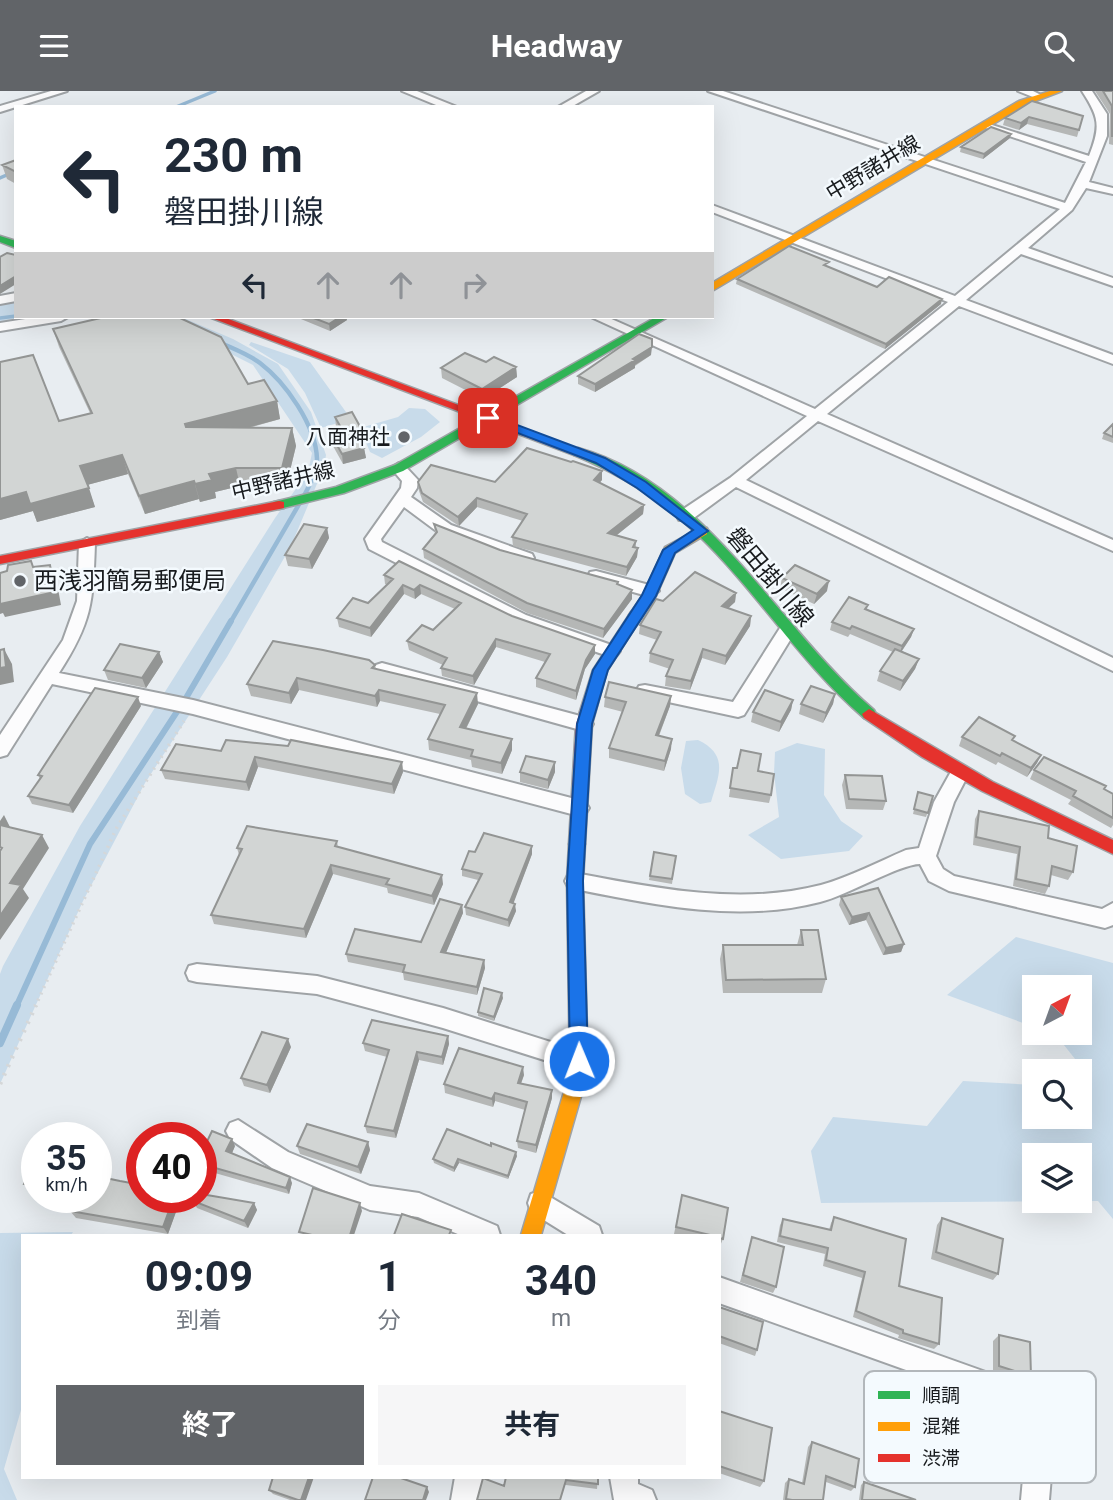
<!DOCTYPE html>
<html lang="ja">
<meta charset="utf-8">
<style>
:root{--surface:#fff;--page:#f6f6f7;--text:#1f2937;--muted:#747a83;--accent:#616468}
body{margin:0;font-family:Roboto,"Noto Sans JP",sans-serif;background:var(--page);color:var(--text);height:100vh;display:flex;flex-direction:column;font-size:26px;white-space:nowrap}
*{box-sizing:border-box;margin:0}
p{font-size:23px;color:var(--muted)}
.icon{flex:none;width:38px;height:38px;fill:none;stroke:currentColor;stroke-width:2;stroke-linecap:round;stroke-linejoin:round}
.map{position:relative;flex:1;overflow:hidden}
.details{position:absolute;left:21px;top:1143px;width:700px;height:245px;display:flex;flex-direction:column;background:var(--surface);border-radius:0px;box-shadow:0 7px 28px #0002}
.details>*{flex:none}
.banner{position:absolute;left:14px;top:14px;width:700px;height:214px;border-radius:0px;box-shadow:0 7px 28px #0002;background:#fff;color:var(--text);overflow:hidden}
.needle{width:46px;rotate:41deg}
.fabs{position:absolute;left:1022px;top:884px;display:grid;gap:14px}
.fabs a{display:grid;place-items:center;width:70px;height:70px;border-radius:0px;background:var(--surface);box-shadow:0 7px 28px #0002;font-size:35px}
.speed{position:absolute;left:21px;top:1031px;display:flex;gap:14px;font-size:35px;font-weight:700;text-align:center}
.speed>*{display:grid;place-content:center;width:91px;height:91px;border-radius:50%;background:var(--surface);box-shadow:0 7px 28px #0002;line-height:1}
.speed small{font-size:18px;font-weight:400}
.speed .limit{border:10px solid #d22;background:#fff;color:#111}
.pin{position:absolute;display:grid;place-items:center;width:60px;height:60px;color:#fff;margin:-30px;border-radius:14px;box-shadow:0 4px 10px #0006}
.me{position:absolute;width:77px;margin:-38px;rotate:359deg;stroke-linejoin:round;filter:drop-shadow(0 0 5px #0008)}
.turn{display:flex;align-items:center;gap:24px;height:147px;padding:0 35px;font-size:32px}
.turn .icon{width:91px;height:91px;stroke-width:2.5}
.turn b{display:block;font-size:49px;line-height:60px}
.lanes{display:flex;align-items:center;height:66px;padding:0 35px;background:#0003;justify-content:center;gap:35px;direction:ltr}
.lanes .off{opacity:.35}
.eta{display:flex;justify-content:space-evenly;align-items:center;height:119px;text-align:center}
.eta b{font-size:42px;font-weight:700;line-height:49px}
.action{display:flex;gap:14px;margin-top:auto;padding:14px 35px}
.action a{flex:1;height:80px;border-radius:0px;background:var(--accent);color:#fff;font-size:28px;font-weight:700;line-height:80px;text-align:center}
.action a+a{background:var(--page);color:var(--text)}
header{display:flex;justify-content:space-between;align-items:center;height:91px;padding:0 35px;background:var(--accent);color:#fff;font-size:32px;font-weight:700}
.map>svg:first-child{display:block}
.green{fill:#c8dbea;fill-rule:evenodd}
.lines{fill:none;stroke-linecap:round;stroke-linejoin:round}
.stream-far3{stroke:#97bad6;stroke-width:3.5}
.stream-far2{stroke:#97bad6;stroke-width:4.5}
.stream-far1{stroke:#97bad6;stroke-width:6}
.stream{stroke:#97bad6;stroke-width:8}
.street-casing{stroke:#9fa3a6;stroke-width:4}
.fast-casing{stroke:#9fa3a6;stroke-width:3}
.slow-casing{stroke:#9fa3a6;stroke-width:3}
.jam-casing{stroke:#9fa3a6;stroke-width:3}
.path-far1{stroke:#d5d7d8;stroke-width:3.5;stroke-dasharray:2 5;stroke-linecap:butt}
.path{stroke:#d5d7d8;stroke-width:4.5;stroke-dasharray:2.5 7;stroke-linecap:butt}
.street{fill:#fcfcfd;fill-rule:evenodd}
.fast{fill:#30b455;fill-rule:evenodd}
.slow{fill:#ff9f0a;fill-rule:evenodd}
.jam{fill:#e5322d;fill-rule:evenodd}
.wall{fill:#b5b7b6}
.shaded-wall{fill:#939594}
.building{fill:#d2d5d4;stroke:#939594;stroke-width:2}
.route{fill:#1a73e8;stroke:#114b97;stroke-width:2}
.poi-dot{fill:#616468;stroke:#f4fafe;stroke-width:2.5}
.labels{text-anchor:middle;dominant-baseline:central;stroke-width:5;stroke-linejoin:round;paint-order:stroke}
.far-street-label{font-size:21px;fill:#181b1e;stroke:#f4fafe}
.far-poi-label{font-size:21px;fill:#181b1e;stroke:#f4fafe;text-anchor:end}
.street-label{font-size:24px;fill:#181b1e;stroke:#f4fafe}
.poi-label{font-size:24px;fill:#181b1e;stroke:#f4fafe;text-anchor:start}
.key{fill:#f4fafe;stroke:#b2b7bb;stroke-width:2}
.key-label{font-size:19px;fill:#181b1e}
</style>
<header><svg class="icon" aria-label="menu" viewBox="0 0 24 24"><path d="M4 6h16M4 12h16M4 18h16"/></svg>Headway<svg class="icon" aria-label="search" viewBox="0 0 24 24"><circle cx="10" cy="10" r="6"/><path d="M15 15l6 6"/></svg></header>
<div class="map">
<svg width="1113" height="1409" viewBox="0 0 1113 1409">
<rect width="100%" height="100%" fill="#e8edf1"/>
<path class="green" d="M16,208V226H181L233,248L278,273L311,321L326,364L324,376L291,455L227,566L145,692L83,810L0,993V883L3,875L80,735L275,427L308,381L312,362L253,274L203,249L102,227H53L0,235V211Z
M251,251L310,271L351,328L321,337L305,302L288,278L249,254Z
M409,317L425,318L440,331L421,346L382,367L370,361L360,337L398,326Z
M698,649C730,664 718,686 711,711L700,713L685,703L681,677L686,650Z
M797,652L825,658L824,704L841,730L863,745L849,760L781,768L748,744L779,726L774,682L775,661Z
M1016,846L1113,872V1128L1098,1110L821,1112L811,1060L833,1026L927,1035L963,990L1034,994V1026H1080V980H1070L1079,973L1056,944L1050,942H1080V896H1034V936L947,904ZM1080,1064V1110H1034V1064Z
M73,1141L71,1144H23V1312L4,1378L17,1409H0V1142Z"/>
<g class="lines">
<path class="stream-far3" d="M176,16L215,0
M0,87L16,80
M0,227L16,225"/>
<path class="stream-far2" d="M221,252C234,258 248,263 260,272C285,291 316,334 317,368C317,381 311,391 305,403L230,532"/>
<path class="stream-far1" d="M16,916L90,753L186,607L231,530"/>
<path class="stream" d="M0,952L17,914"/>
<defs>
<path id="street" d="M51,0H67L0,21V15Z
M402,0H417L457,16H441Z
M586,0H599L571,16H558Z
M708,0H723L1065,112L1086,71L983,36L992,34L1089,65C1101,35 1099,26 1082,0H1092L1107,23V45L1089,91L1113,97V103L1086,97L1072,119L1028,157L1113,187V195L1021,163L966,209L1113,264V273L959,215L827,323L1113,449V460L818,330L746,389L1113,567V580L736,396L691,429H679L677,425L679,421L730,387L807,325L591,226H607L815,318L948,211L712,121V114L955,205L1060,118Z
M1018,0H1033L1043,5L1038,8Z
M16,202V210L0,213V205Z
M38,226H68L61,230L0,240V232Z
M399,372L404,374L418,389L417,397L411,406L451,434L532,463L534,467L526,472L439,442L404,416L381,448L382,451L526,524L617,556L620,560L617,564H605L514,532L369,458L365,448L401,397L402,390L391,377Z
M87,447L95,452C93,512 92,531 59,582L193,609L579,709L586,712L589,717L586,722L579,725L193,623L52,593L7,664L0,666V644L63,549L77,510L79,452Z
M596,480L657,496L659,500L651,506L590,489L588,485L590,481Z
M786,535L795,541L744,624L738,626L645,606L639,605L636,600L639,595L645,594L733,611L780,537Z
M382,572L584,626L590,628L593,633L590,638L584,640L376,582L373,578L376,574Z
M960,675L967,677L969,682L954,711L936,765L943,778L954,785L1102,818L1113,812V834L1105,837L949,800L929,790L920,773C900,773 846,805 820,811C739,832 655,814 575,798L568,796L565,790L568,784L575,782C655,797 740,815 821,794C850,786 878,771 906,759L919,757L934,711L953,677Z
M197,873L317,885L443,917L579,960L587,963L590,970L587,977L579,980L443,937L317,903L197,891L189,889L186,882L189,875Z
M238,1029L288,1061L370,1095L419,1102L497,1135L500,1144H460L418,1126L370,1119L272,1077L230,1048L226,1040L230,1032Z
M540,1100L599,1135L602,1144H568L531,1121L528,1112L531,1103Z
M719,1186L1053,1305L1057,1315L1049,1409H1021L1029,1323L719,1212Z
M455,1386H483L479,1409H451Z
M610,1386H638V1393L652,1399L656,1409H614Z"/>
<path id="fast" d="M0,145L16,150V157L0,151Z
M656,226H668L403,380L344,402L279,418L273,414L274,411L336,396L395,374Z
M578,357C706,392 778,537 874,619L876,623L874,627H864C801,573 758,502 699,445C662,409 620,383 574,364L572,361Z"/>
<path id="slow" d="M1050,0H1062L1025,14L712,200V192L1019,10Z
M702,436L707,437V443L675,462L656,505L641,527H631L629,524L643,504L665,456Z
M577,746L583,748L585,753L583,790L588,981L541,1144H521L570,981L567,790L569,753L571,748Z"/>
<path id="jam" d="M209,226H223L584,361L582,364H574Z
M279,410L284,411V417L0,473V465Z
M636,519L643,524L607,580L592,633L585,753L583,758H571L569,753L576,633L593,579L631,521Z
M869,618L993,691L1113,749V763L982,700L922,666L864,627L862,623Z"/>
</defs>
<use href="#street" class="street-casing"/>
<use href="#fast" class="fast-casing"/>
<use href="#slow" class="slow-casing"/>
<use href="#jam" class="jam-casing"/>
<path class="path-far1" d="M35,916L116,738L184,630"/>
<path class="path" d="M0,993L36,914"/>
<use href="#street" class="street"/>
<use href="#fast" class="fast"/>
<use href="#slow" class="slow"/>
<use href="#jam" class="jam"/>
</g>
<path class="wall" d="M1095,0H1113V54L1109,53L1110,23Z
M1032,10L1083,25L1077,46L1027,33L1019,39L1003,34L1005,27Z
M1010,47L983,68L960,61L961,56Z
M16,69V93L7,88L2,74Z
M828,176L877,196L941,213L885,258L736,193L737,188Z
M296,226H346L347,229L330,240Z
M53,238L248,293L277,310L280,328L249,337H292L296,355L286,396L240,395L215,401L216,407L200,411L199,408L145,423L128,383L87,394L95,416L37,431L33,420L0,429V271L59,330L90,322L59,256Z
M651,264L635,275V277L595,301L578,293V285Z
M486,271L516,276L517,286L483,308L442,287L441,277Z
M335,326L363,341L364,351L361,352L364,357L366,367L343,373L333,355L332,345L340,343L336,336Z
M1113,333V352L1102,348L1104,342Z
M602,389L599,392L644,414L643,423L617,444L636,450V457H638L637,466L626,485L513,455L512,446L523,430L477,416L459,435L423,411L419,400L418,391Z
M434,433L500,459L632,499V508L603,547L527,522L424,467L423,458L435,443Z
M327,437L329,447L312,478L288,475L285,464Z
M399,470L512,525L595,554V563L585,578L576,609L536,596V587L545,571L496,556L474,594L442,585L441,577L443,574L409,559L407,550L433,539L455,518L421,503L415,508L404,503L371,546L339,536L337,527L368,512L387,494L385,493L384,484Z
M782,487L827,500L814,513L780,497Z
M736,502L735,511L728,517L751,525L750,535L725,574L702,567L690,599L665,595L666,585L670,578L649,571L650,562L657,549L639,543L640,534L663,510Z
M868,514L867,518L914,538L911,546L902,560L919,568L915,578L900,600L877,590L880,580L893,561L850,543L848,546L830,539L832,531Z
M159,561L163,571L146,597L108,589L104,579Z
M375,574L376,578L478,613L466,638L512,659L502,683L472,676L471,669L429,659L428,648L440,623L380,610L377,616L299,599L291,613L251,605L247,593Z
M835,603L833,613L823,632L799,623L801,613Z
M671,605L670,615L659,645L671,658L664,680L609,667V657L623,621L604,616L605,606Z
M793,609L791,619L779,641L751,631L753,621Z
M141,615L73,722L32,713L28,705L40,688L38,684Z
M962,646L1013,650L1041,664L1037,672L1027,686L998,671L996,674L959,655Z
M221,660L402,671L403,681L394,703L258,676L249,700L165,688L161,679Z
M733,677L758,680L771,704L769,712L729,706Z
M1034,679L1104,699L1113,703V734L1111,737L1068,713L1071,709L1030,688Z
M520,681H555L548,698L520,691Z
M845,684L886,710L883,719L846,718L842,694Z
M918,701L933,705L926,726L913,723Z
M979,720L1048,747L1073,781L1068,789L1051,784L1049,795L1045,803L1013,795L1017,763L973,754L975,728Z
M337,750L338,756L443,793L434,814L388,802L387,797L333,783L306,847L214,833L211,824L239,764L237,757Z
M532,755V763L513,812L516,820L509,836L466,824L465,816L478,789L462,785V778L475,761Z
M654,761L676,765L672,793L649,789Z
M878,797L904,853L901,861L883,864L866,829L849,834L839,814L841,806Z
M462,814L463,822L446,861L484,869L485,877L477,904L404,889L403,882L348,871L346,863L421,851Z
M801,839L826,888L822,902H723L720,868L723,854H797Z
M503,907L494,930L478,925V921Z
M448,945L449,953L443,974L419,969L396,1047L367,1042L365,1035L387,966L365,960L363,952Z
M291,956L270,1002L244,995L241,987Z
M524,984L521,993L552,1007L536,1062L518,1057L517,1050L525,1019L495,1010L493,1016L445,1002L444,993Z
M368,1051L370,1059L361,1083L300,1063L297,1055Z
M235,1055L232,1062L292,1092L289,1103L201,1078V1063Z
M491,1055L517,1065L508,1088L459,1072L454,1081L434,1072L433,1068Z
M37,1063V1102L30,1101L24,1093Z
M682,1104L723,1148L720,1155L719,1154V1144H681L674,1143Z
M62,1106H181V1107L168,1143L76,1127L70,1120L75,1108Z
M193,1110L254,1112L257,1119L248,1137L197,1117Z
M834,1126L899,1195L939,1253L934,1258L898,1247L899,1244L853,1226L862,1187L823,1175L825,1163L777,1151L780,1134L783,1128L829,1139L831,1132Z
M942,1127L998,1183L993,1189L931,1168L937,1134Z
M752,1146L776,1196L773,1202L740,1191Z
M719,1216L757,1259L755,1265L719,1252Z
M999,1244L1031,1285L1025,1290L993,1281V1250Z
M719,1320L764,1390L760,1396L719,1382Z
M812,1351L855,1396L851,1400L826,1391L823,1409H783L785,1392L789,1388L802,1392L808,1356Z
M598,1386L597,1398L566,1394L504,1395Z
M864,1391L916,1409H859L861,1394Z
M269,1399L306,1409H290L273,1403Z"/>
<path class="shaded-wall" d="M1029,26L1027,33L1019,39L1021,32Z
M1011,43L1010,47L983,68L984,63Z
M16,185V193L0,203V195Z
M942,208L941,213L885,258L886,253Z
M340,226H346L347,229L330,240L329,233Z
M652,256L651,264L635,274V277L595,301V293Z
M516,276L517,286L483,308L482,298Z
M277,310L280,328L190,352L185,333Z
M292,337L296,355L286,396L282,377Z
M363,341L364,351L357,353L356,343Z
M364,357L366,367L343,373L342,363Z
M122,364L128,383L87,394L80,375Z
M236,377L240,395L215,401L216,407L200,411L195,393L209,383Z
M602,380V389L594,398V389Z
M194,390L199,408L145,423L139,405Z
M89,397L95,416L37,431L33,420L0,429V408L26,401Z
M477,407V416L459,435L458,426Z
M644,414L643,423L608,451V442Z
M327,437L329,447L312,478L309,468Z
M638,457L637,466L626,485L627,476Z
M50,474L56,487L61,514L5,526L3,522L0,523V511Z
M829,490L827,500L814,513L817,503Z
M403,494L404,503L371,546L370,537Z
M420,494L421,503L415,508L414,499Z
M632,499V508L603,547L604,538Z
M736,502L735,511L721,524L722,515Z
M751,525L750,535L725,574L726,565Z
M914,538L911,546L899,564L902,555Z
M496,548V556L474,594L473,585Z
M595,554V563L585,578L576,609V600L586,569Z
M4,558L12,573L14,591L0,594V577Z
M703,558L702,567L690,599L691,590Z
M159,561L163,571L146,597L142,587Z
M919,568L915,578L900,600L903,590Z
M297,587L299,599L291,613L289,602Z
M379,599L380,610L377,616L375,605Z
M477,602L478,613L461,647L460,636Z
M835,603L833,613L823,632L826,622Z
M671,605L670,615L655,654L656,644Z
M138,606L141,615L73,722L69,714Z
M793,609L791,619L779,641L781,631Z
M512,648V659L502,683L501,672Z
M672,648L671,658L664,680L665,670Z
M1041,664L1037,672L1027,686L1031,677Z
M255,666L258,676L249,700L246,691Z
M402,671L403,681L394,703L392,693Z
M555,671V681L548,698V689Z
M4,724L11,738L0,739V730Z
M42,744L49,757L23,798L29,807L0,849V825L10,792Z
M532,755V763L511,819L510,811Z
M331,774L333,783L306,847L304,838Z
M442,784L443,793L434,814L432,805Z
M515,813L516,820L509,836L508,829Z
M462,814L463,822L443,869L441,861Z
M869,822L866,829L849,834L852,826Z
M904,853L901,861L883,864L886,857Z
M484,869L485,877L477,904V896Z
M502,902L503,907L494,930V926Z
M448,945L449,953L443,974L442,966Z
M288,948L291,956L270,1002L267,994Z
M417,961L419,969L396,1047L394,1040Z
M523,976L524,984L518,1000V992Z
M552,999V1007L536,1062V1054Z
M495,1002V1010L493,1016L492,1008Z
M232,1048L235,1055L230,1067L226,1060Z
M368,1051L370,1059L361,1083L358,1076Z
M516,1061L517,1065L508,1088V1085Z
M458,1068L459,1072L454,1081V1077Z
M290,1086L292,1092L289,1103L286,1097Z
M174,1106L181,1107L168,1143L163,1136Z
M254,1112L257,1119L248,1137L244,1130Z
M360,1112L362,1120L354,1144H350Z
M309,1386H314L306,1409H301Z
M427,1396L429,1401L426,1409H423Z"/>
<path class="building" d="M1103,0H1113V45H1112V15Z
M1032,10L1083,25L1079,39L1029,26L1021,32L1005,27Z
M991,36L1011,43L984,63L961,56Z
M16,69V81L2,74Z
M789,155L829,171L824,174L877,196L889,186L942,208L886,253L737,188Z
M7,162L16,164V185L0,195V166Z
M105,226H178L221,246L248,293L264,289L277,310L185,333L186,336L292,337L282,377H236L209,383L212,389L195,393L194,390L139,405L122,364L80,375L89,397L30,413L26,401L0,408V271L33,264L59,330L92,322L53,238Z
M311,226H340L329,233Z
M639,243L652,248V256L633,268L635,269L595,293L578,285Z
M465,262L486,271L494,266L516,276L482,298L441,277Z
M352,321L363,341L356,343L364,357L342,363L332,345L344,342L335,326Z
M1113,333V346L1104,342Z
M527,357L571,371L573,370L602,380L594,389L644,414L608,442L636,450L633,456L638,457L627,476L512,446L527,423L477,407L458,426L422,402L418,391L431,374L495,391Z
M304,433L327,437L309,468L285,464Z
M434,433L500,459L618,491L617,493L632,499L604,538L527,512L423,458L437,441Z
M31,470L33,476L50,474L55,501L0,513V482L7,480L8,474Z
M399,470L512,525L595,554L586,569L576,600L536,587L550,563L496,548L473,585L441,577L447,567L407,550L422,534L433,539L461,512L420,494L414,499L403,494L370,537L337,527L353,507L368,512L393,488L384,484Z
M795,474L829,490L817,503L782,487Z
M695,481L736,502L722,515L751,525L726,565L703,558L691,590L666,585L673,569L650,562L661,541L640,534L656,508L663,510Z
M849,506L868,514L865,518L914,538L902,555L852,535L850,538L832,531Z
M273,550L323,559L369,569L375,574L372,577L477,602L460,636L512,648L501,672L471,665L473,659L428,648L445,614L379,599L375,605L297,587L289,602L247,593Z
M120,553L159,561L142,587L104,579Z
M4,558L6,576L0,577V559Z
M895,558L919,568L903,590L880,580Z
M609,591L671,605L656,644L672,648L665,670L609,657L626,611L605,606Z
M811,595L835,603L826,622L801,613Z
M95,597L138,606L69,714L28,705L42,685L38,684Z
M765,599L793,609L781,631L753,621Z
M979,626L1015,645L1012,649L1041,664L1031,677L1002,662L1000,665L962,646Z
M226,649L288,655L291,649L402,671L392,693L255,666L246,691L161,679L176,653L221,660Z
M741,659L761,663L758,680L774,683L771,704L730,697L733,677H737Z
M526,665L555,671L548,689L520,681Z
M1044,666L1106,695L1104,698L1113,703V727L1073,705L1076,700L1034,679Z
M845,684L882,685L886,710L849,708Z
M918,701L933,705L928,722L914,718Z
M979,720L1049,735L1048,747L1077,755L1073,781L1052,775L1049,795L1016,788L1020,756L976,746Z
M0,734L42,744L10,792L21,794L0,825V760L2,757L0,756Z
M247,735L337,750L335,755L442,784L432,805L386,793L389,788L331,774L304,838L211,824L242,758L237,757Z
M484,742L532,755L510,811L515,813L508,829L465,816L482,783L462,778L469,760L475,761Z
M654,761L676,765L672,788L650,785Z
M878,797L904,853L886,857L869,822L852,826L841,806Z
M440,808L462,814L441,861L484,869L477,896L403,881L405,874L346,863L355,838L421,851Z
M801,839H818L826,888L726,889L723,854H803Z
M484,897L502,902L494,926L478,921Z
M372,929L448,945L442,966L417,961L394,1040L365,1035L389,959L363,952Z
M262,941L288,948L267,994L241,987Z
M459,957L523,976L518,992L552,999L536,1054L517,1050L527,1011L495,1002L492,1008L444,993Z
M307,1033L368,1051L358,1076L297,1055Z
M447,1038L491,1055V1052L516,1061L508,1085L458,1068L454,1077L433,1068Z
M212,1040L232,1048L226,1060L290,1086L286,1097L201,1073V1063Z
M37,1063V1095L24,1093Z
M96,1085L120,1090L142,1094V1106H174L163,1136L70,1120L76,1106H96Z
M313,1097L360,1112L350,1144H312L299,1141Z
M201,1103L254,1112L244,1130L193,1110L194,1106H201Z
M682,1104L728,1117L723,1148L719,1147V1144H710L676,1136Z
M402,1123L451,1139L449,1144H394Z
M834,1126L906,1148L899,1195L942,1207L939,1253L903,1242V1239L856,1220L865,1181L826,1169L828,1157L780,1145L783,1128L831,1139Z
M942,1127L1003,1148L998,1183L936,1161Z
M752,1146L784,1156L776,1196L743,1184Z
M719,1216L763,1231L757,1259L719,1245Z
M999,1244L1030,1251L1031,1285L999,1275Z
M719,1320L772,1337L764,1390L719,1375Z
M812,1351L859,1368L855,1396L826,1385L823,1409H792L786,1408L789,1388L804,1393Z
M273,1386H309L301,1409H298L269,1399Z
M373,1386H398L427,1396L423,1409H365Z
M506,1386H598V1393L566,1389L560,1409H477L483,1387L504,1395Z
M864,1391L916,1409H862Z"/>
<path class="route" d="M488,323L605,367L646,391L708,440L675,462L656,505L608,579L592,633L583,790L588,970L586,976L579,979L572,976L570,970L567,790L577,633L593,579L642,504L663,459L693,439L637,397L596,372L484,329L482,327Z"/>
<g class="poi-dot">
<circle cx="404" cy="346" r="7"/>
<circle cx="20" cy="490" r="7"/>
</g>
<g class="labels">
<g class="far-street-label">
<text transform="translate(873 77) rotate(-31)">中野諸井線</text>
<text transform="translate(283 390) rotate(-13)">中野諸井線</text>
</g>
<g class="far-poi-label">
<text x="390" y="346">八面神社</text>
</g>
<g class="street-label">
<text transform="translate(770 486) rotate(50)">磐田掛川線</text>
</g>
<g class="poi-label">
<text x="34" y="490">西浅羽簡易郵便局</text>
</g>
</g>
<rect x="864" y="1280" width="232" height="112" rx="10" class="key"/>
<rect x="878" y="1300" width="32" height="8" fill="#30b455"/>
<rect x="878" y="1331" width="32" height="9" fill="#ff9f0a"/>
<rect x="878" y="1363" width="32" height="8" fill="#e5322d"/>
<g class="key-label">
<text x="922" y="1311">順調</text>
<text x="922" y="1342">混雑</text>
<text x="922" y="1374">渋滞</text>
</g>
</svg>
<div class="fabs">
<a><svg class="needle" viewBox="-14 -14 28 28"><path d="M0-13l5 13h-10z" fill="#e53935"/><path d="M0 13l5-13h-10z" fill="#747a83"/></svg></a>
<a><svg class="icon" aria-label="search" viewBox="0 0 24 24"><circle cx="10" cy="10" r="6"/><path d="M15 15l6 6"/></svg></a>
<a><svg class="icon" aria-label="layers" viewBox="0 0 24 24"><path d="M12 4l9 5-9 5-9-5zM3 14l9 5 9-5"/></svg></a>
</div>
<div class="speed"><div>35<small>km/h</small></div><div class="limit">40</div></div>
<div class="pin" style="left:488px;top:327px;background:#d93025"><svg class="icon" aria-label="arrive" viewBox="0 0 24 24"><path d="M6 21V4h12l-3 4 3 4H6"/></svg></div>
<svg class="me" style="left:579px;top:970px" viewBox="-20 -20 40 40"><circle r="17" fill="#1a73e8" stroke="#fff" stroke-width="3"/><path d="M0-11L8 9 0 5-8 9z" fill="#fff"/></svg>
<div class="banner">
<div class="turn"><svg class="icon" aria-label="left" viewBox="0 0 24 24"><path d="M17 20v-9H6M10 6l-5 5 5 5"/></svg><div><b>230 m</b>磐田掛川線</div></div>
<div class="lanes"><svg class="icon" aria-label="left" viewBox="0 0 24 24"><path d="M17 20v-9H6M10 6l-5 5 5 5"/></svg><svg class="icon off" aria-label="ahead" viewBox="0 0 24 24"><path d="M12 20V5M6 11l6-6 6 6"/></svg><svg class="icon off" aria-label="ahead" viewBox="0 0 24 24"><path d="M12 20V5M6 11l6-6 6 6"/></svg><svg class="icon off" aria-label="right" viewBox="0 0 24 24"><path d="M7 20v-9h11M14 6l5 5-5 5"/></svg></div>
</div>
<section class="details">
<div class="eta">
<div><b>09:09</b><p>到着</p></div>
<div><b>1</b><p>分</p></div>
<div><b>340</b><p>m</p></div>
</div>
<div class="action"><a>終了</a><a>共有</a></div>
</section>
</div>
